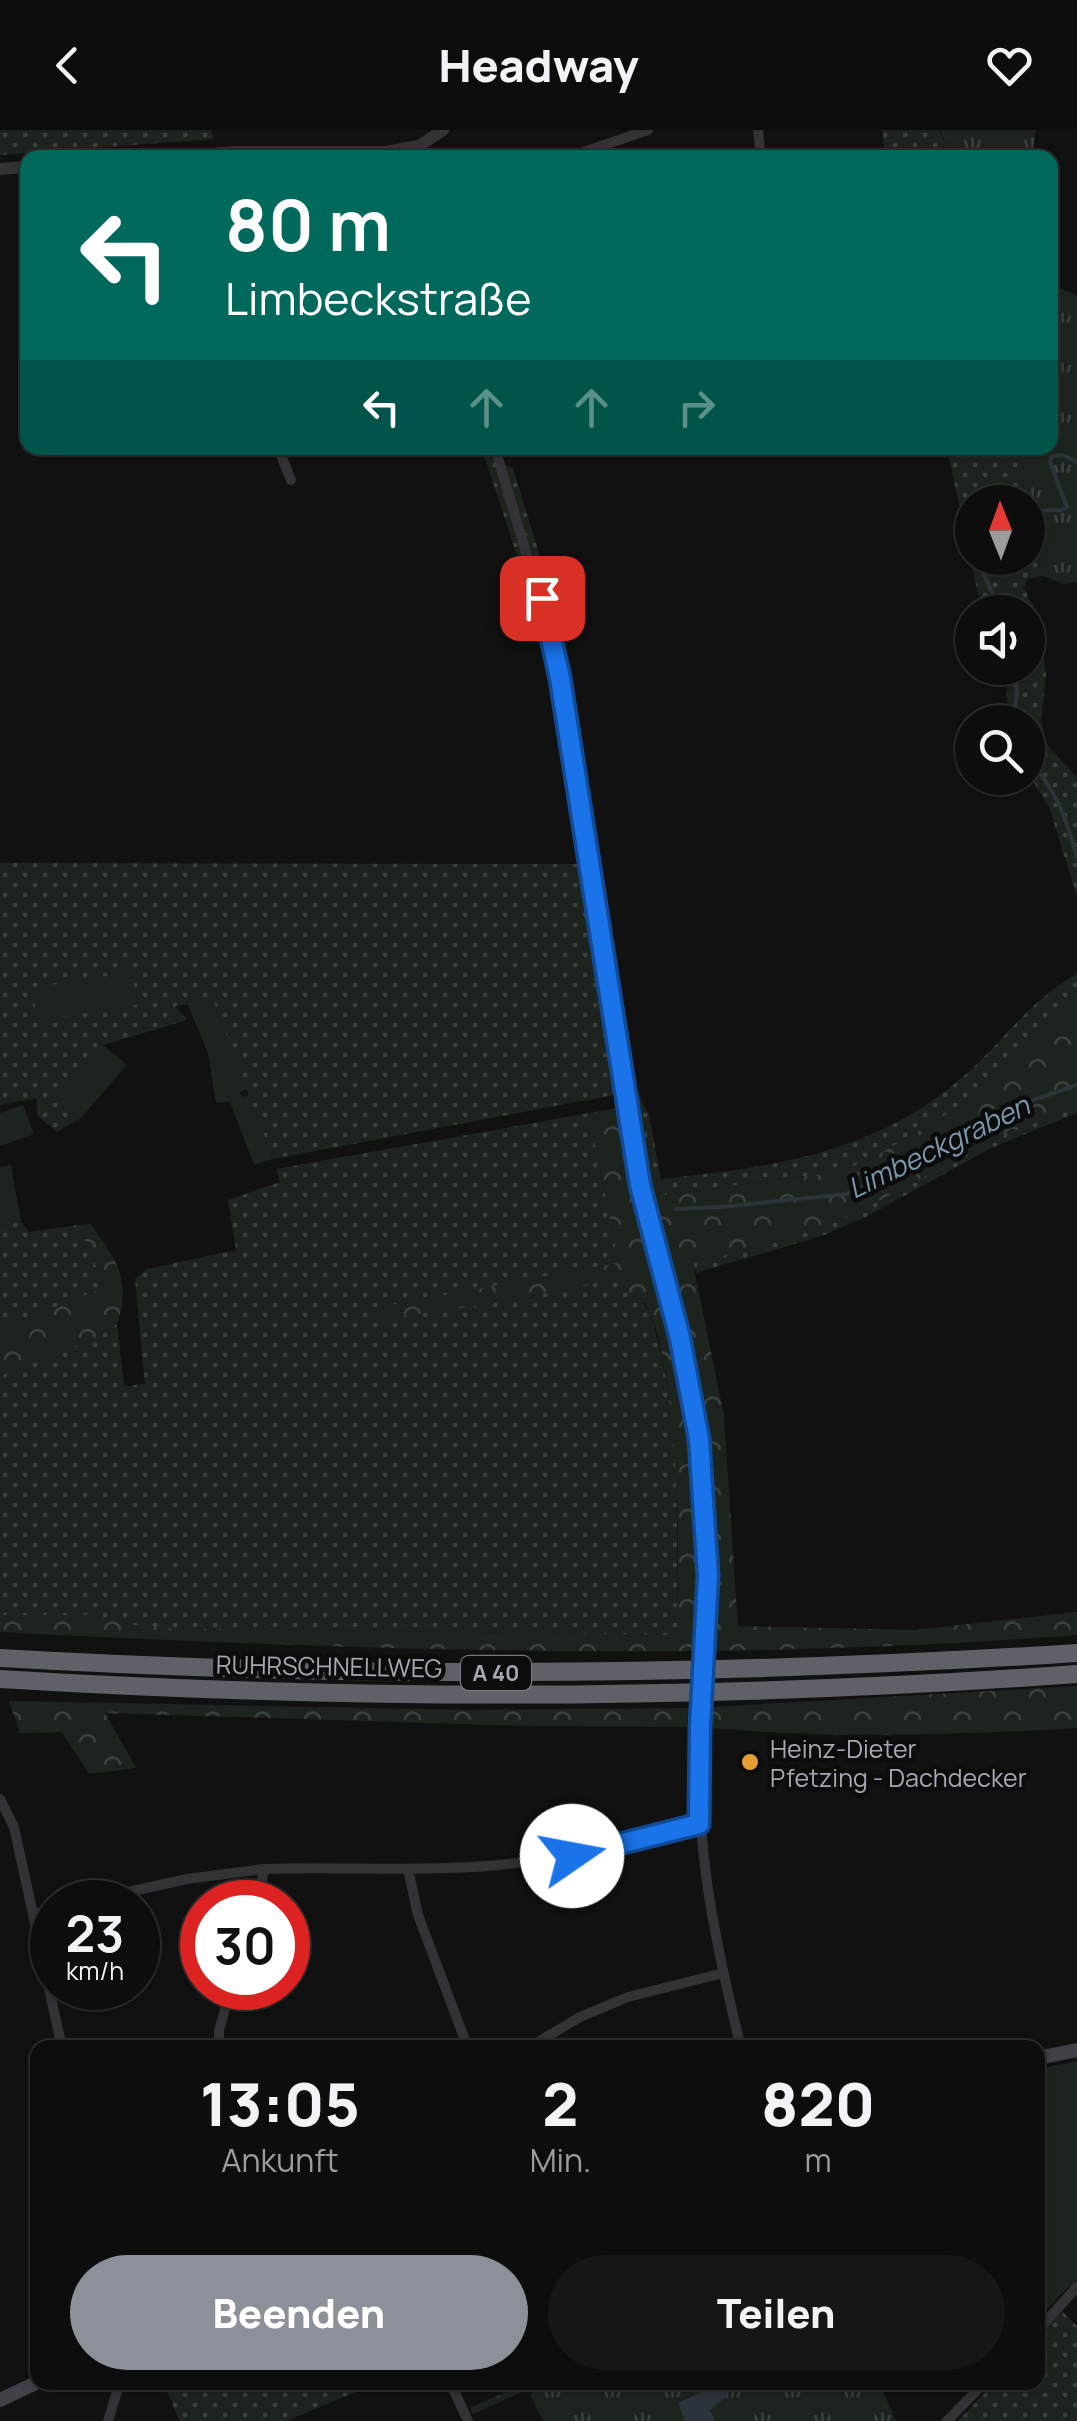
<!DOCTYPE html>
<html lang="de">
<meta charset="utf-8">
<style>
:root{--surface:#0d0d0e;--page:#161617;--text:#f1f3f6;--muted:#9a9c9e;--line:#2d2d2e;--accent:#8c9099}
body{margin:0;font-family:Manrope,sans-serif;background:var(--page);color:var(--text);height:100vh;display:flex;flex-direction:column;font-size:38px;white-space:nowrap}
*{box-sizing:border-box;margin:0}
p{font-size:32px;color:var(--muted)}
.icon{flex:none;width:55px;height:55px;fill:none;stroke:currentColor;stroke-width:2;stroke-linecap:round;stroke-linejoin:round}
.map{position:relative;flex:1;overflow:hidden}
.panel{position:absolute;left:30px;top:1910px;width:1015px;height:350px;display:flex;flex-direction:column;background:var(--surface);border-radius:20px;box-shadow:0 2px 8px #0004,0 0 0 2px var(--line)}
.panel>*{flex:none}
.hud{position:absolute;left:20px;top:20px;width:1038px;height:305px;border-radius:20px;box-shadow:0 2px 8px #0004,0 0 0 2px var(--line);background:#00695c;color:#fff;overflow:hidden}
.needle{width:65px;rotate:359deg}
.controls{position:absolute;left:955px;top:355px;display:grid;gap:20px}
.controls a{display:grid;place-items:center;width:90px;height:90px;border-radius:50%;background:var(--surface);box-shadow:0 2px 8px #0004,0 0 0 2px var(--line);font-size:50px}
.speed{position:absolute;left:30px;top:1750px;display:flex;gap:20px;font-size:50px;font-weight:700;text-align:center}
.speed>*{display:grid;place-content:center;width:130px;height:130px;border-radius:50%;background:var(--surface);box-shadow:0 2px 8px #0004,0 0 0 2px var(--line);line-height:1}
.speed small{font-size:25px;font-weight:400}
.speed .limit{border:15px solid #d22;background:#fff;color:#111}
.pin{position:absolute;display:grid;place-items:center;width:85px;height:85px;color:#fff;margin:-42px;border-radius:20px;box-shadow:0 5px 15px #0006}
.me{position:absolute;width:110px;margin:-55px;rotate:78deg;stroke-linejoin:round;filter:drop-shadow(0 0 8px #0008)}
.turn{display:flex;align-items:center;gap:35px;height:210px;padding:0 40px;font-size:45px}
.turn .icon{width:130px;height:130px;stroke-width:2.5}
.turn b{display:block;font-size:70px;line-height:85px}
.lanes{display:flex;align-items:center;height:95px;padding:0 40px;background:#0003;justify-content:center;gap:50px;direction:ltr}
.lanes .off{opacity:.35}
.eta{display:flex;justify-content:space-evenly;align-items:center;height:170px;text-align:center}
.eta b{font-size:60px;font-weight:800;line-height:70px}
.cta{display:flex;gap:20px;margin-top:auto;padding:20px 40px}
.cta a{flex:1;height:115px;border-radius:60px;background:var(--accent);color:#fff;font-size:40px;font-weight:800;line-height:115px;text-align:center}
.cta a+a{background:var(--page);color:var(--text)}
header{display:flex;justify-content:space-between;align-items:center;height:130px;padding:0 40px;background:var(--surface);font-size:45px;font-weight:800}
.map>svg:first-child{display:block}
.grass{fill:url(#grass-dots)}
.forest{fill:url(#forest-crowns)}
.park{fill:url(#park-tufts)}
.pitch{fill:#1d241e}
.water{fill:#2b343a}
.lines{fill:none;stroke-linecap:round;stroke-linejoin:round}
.stream{stroke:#2b343a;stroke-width:4}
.minor{stroke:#323337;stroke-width:10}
.tertiary{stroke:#323337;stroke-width:12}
.secondary{stroke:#404247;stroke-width:14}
.motorway{stroke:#5e6167;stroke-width:18}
.minor-bridge{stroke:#323337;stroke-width:10}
.route-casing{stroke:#114b97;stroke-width:25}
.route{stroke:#1a73e8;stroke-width:18}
.poi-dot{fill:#e59e35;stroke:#0c0c0d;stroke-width:4}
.labels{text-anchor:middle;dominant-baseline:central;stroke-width:9;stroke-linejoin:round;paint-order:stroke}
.shield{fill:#0c0c0d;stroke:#767980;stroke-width:2.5}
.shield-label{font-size:22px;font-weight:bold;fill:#a3a8b2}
.street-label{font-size:25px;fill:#a3a8b2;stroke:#0c0c0d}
.poi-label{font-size:25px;fill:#a3a8b2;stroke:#0c0c0d;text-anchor:start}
.water-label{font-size:28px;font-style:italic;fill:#7b98ab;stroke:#0c0c0d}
</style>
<header><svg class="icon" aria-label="back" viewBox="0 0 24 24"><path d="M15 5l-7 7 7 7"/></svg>Headway<svg class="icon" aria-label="heart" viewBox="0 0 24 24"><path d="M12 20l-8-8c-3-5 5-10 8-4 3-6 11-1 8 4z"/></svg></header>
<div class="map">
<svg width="1077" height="2291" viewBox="0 0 1077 2291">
<defs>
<pattern id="grass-dots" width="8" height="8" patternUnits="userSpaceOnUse" patternTransform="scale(2.5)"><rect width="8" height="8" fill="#1d241e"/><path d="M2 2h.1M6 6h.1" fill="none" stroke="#3b413c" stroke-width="1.8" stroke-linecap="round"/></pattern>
<pattern id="forest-crowns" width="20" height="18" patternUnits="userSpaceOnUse" patternTransform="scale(2.5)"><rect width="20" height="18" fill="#1d241e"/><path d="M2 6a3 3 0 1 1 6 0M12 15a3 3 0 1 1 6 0" fill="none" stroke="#3b413c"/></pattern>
<pattern id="park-tufts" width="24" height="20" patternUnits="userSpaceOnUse" patternTransform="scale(2.5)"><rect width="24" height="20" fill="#1d241e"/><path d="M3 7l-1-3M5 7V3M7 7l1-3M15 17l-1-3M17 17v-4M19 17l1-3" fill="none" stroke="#3b413c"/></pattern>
</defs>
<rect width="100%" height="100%" fill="#111112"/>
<path class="grass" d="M0,0H211L214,9L0,25Z
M882,0H939L952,27H885Z
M947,318H1016L1027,372H972V428H1028V374L1043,446L1028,448L1024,458L1036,481L1046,544L1041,591L1046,613L1077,648V767L1049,677L1028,643V592H1008L1006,538H1028V482H987L977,460Z
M484,325L513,338L553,469L562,513L632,952L649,985L661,1049C768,1038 871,1024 957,952C999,918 1028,870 1077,844V871L957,978L878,1025L843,1041L664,1065L661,1050L654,1051L642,990L616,975L614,965L273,1029L214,873L175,876L187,890L103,915L58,967L81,988L57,1002L37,985V968L0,975V733L578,734L544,530L517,426Z
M1077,976V983L1072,985L991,1018L866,1087L824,1105L696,1143L693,1133L788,1108L860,1081L990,1011Z
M589,983L619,1133L374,1178L375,1189L490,1174L622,1148L650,1182L662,1227L676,1308L678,1505L166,1498L133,1495L84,1485H0V1246L93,1209L117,1194L124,1256L145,1254L135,1149L147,1139L236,1120L228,1070L280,1052L276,1039Z
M21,1092L29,1102L78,1095L105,1157L0,1199V1096Z
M1062,2181L1077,2196V2291H958L994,2253L1038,2252V2207Z
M163,2253H377L286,2291H180Z"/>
<path class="forest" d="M1077,871V976L990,1011L860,1081L788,1108L693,1134L724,1286L738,1496L915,1500L1077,1482V1505C718,1533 359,1520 0,1502V1485H84L133,1495L166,1498L678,1505C678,1419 680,1333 666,1248C662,1224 658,1195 645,1173L630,1170L622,1148L490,1174L375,1190L373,1178L619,1133L589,983L617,978L642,989L654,1051L661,1050L665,1065L843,1041L878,1025L957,978Z
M91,1094C116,1131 132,1148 117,1194L93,1209L0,1246V1199L105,1157L78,1095Z
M1077,1556V1598C955,1605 834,1609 712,1598L711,1577Z
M9,1571L467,1580L688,1578L687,1597L528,1596L105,1583L136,1638L89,1644L62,1602L20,1603Z"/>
<path class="park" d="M940,0H1036L1032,27L952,28Z
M1050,153L1077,166V452L1064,454L1043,446L1015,318H1050V261L1055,259L1050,247Z
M1038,2124L1070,2155L1038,2189Z
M879,2252L896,2291H543L530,2265L535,2256L473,2284L470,2278L526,2253Z"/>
<path class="pitch" d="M132,842L137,875L38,891L32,858Z
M187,873H214L247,959L240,962L242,967L249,965L273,1029L254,1035L230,972L216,973L208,923Z
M103,915L127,935L81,988L57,967Z
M23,975L34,1004L0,1016V983Z
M11,1035L21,1092L0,1096V1037Z
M1077,1931V2153L1069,2162V2155L1038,2124V1939Z"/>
<path class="water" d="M722,2252L729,2264L710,2280L715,2291H685L678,2273Z"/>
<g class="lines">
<path class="stream" d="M1028,381L1061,380L1067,377L1050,332L1052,326L1063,325L1077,332
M992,428L981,438L1001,482
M1015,592L1018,538
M1028,627C1057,664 1065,683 1077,728
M676,1079L722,1077L846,1064L881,1048L990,985L1077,955"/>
<path class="minor" d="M758,0L761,28
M566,28L648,0
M278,318L291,350
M495,318L551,507L640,1055L680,1208L693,1275L706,1393V1499
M701,1579C692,1702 712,1800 741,1918
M0,1669L14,1697L62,1918
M408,1739L418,1785L468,1918
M83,1772L187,1749L264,1739
M258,1772L264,1739C338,1736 413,1742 487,1736C560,1730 629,1713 699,1694
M34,1784L52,1779
M219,1918V1901L231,1858
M528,1918L580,1887L628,1867L723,1843
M1038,2200L1077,2157
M450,2252L468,2291
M108,2291L120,2252
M947,2291L985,2252"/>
<path class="tertiary" d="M157,28L236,22H386L419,16L443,0
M0,39L28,37"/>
<path class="secondary" d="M1038,1928L1077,1920
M0,2270L38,2252"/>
<path class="motorway" d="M0,1528C359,1549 718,1546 1077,1523
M0,1549C358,1571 719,1570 1077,1544"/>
<path class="minor-bridge" d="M701,1579L706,1499"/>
</g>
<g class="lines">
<defs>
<path id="route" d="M542,468L560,548L640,1055L680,1208L699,1309L708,1446L700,1597L699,1694L572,1726"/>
</defs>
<use href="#route" class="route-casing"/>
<use href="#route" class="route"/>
</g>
<circle class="poi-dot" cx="750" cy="1632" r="10"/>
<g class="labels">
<rect class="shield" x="461" y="1526" width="70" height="34" rx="8"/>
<g class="shield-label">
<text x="496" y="1543">A 40</text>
</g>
<g class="street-label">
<text transform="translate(329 1536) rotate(1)">RUHRSCHNELLWEG</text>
</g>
<g class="poi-label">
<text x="770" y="1618">Heinz-Dieter<tspan x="770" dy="29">Pfetzing - Dachdecker</tspan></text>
</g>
<g class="water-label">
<text transform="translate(938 1016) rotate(-26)">Limbeckgraben</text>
</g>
</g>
</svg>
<div class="controls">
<a><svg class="needle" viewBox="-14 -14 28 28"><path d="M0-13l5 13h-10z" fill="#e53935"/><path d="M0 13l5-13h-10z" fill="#9a9c9e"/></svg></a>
<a><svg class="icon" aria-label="sound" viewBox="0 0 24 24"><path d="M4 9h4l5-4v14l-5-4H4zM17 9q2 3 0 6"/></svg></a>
<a><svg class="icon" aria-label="search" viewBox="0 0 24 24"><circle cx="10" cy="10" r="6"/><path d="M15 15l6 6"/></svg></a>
</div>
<div class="speed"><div>23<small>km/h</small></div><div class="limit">30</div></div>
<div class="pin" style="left:542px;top:468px;background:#d93025"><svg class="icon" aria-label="arrive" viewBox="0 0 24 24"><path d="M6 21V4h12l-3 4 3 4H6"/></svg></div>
<svg class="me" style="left:572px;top:1726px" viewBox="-20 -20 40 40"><circle r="19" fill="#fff"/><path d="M0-13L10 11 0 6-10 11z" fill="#1a73e8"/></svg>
<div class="hud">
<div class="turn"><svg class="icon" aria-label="left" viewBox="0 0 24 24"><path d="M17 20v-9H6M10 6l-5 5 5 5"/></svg><div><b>80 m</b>Limbeckstraße</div></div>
<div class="lanes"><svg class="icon" aria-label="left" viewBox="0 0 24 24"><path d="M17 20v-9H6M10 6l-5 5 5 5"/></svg><svg class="icon off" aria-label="ahead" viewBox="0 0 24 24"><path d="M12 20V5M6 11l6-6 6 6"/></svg><svg class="icon off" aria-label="ahead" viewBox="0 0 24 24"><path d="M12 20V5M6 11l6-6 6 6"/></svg><svg class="icon off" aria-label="right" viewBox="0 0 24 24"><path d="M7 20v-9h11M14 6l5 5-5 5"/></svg></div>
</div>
<section class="panel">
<div class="eta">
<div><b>13:05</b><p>Ankunft</p></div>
<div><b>2</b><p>Min.</p></div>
<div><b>820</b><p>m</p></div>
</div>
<div class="cta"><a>Beenden</a><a>Teilen</a></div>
</section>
</div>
